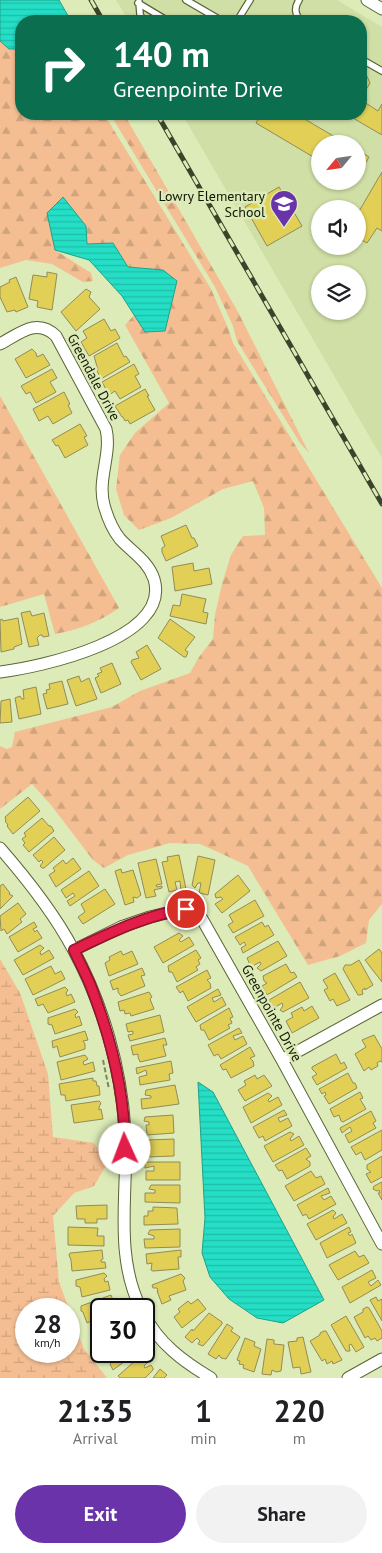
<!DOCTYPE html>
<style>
:root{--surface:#fff;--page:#f2f2f2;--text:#202124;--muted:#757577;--accent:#6a33aa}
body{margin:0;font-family:"PT Sans",sans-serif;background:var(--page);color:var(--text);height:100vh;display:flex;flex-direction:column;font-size:19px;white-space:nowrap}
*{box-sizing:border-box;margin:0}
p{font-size:16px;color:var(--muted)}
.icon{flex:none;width:28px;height:28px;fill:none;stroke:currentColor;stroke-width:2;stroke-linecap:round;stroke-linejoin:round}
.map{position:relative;height:1378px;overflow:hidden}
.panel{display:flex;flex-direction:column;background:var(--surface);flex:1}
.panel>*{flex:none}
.top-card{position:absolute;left:15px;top:15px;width:352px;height:105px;border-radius:20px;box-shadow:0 1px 4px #0004;background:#0b6e4f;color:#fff;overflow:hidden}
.needle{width:32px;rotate:241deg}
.buttons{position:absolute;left:311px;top:135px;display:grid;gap:10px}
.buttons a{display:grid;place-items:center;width:55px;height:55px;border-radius:50%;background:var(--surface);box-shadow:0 1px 4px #0004;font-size:25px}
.speed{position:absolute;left:15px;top:1298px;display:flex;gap:10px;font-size:25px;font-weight:700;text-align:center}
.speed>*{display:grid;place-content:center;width:65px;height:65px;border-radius:50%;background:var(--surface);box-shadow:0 1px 4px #0004;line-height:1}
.speed small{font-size:12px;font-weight:400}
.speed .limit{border:2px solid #111;border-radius:8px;background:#fff;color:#111}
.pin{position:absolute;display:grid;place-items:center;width:42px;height:42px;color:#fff;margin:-21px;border:2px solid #fff;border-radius:50%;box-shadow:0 1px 5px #0007}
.me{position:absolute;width:55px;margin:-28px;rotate:358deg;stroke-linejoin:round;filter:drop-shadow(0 0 4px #0008)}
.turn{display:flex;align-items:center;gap:18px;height:105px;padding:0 15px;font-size:22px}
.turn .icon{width:65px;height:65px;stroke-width:2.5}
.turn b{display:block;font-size:35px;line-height:42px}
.eta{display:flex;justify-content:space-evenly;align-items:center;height:85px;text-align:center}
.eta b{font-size:30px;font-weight:700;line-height:35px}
.button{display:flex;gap:10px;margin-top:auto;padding:10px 15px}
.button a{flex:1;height:58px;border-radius:30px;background:var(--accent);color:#fff;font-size:20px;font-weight:700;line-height:58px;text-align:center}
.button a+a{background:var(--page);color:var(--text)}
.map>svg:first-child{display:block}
.built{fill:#cfdfa5;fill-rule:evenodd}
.forest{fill:url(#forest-firs)}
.wetland{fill:url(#wetland-marsh);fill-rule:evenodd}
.water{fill:url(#water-rules);stroke:#1fa28b}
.building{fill:#e1cf56;stroke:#938b59}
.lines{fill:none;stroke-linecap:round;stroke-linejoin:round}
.service-casing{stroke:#586435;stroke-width:8}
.minor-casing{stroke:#586435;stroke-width:13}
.path{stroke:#7d8763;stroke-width:2;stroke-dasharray:5 2.5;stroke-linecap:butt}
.service{stroke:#fff;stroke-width:5.5}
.minor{stroke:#fff;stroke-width:11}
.rail-casing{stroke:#3c432a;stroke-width:5}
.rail{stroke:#dcebb7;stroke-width:3;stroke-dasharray:9;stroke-linecap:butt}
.route-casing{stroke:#92132f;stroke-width:12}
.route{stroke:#e11d48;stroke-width:9}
.labels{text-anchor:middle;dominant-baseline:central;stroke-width:5;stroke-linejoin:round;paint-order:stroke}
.poi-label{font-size:14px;fill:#121705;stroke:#dcebb7;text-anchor:end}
.street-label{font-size:14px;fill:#121705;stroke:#dcebb7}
</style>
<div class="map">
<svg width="382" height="1378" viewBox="0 0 382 1378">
<defs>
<pattern id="forest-firs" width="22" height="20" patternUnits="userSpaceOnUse" patternTransform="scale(1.25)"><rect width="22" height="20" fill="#f4be92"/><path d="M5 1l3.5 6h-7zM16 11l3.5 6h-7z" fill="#d0a37c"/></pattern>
<pattern id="wetland-marsh" width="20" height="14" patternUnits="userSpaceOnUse" patternTransform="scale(1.25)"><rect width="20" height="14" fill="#f4be92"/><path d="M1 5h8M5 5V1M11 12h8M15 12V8" fill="none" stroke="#d0a37c"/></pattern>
<pattern id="water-rules" width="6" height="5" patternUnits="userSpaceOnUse" patternTransform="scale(1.25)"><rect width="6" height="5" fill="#24dec5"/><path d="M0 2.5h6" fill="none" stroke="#1fbea8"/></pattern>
</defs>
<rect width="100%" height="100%" fill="#dcebb7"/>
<path class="built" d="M116,0H337L382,27V458L182,114H361V21H129ZM320,144H358V181H320ZM320,209H358V246H320ZM320,274H358V311H320Z"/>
<path class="forest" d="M0,41L9,49H21V114H104L211,289L228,328L233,343L382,588V904L369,920L366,943L340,956L308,965L248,866L220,853L200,844L170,843L128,855L104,868L93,860L51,805L32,784L0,809V746L7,749L12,747L15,732L112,707L140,691L190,673L199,657L213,639L215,615L222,584L231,555L243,536L265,535L264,508L253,481L223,489L171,518L139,530L124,515L116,489L120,455L135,433L169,403L125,325L135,314L145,332L163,270L128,267L113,243L87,245L86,226L55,250L91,273L93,281L83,282L52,264L26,260L0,268Z
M110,114H124L238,312L309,453L300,443L237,341L233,326L215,287Z
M0,396L119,608C99,622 78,630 55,634L44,594L0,607Z"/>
<path class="wetland" d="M0,959L20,993L48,1074L53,1137L94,1143L108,1162L94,1186L74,1193L53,1216L59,1282L84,1349L107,1378H0ZM26,1309H69V1351H26Z"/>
<path class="water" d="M0,0H59L71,21H21V49H9L0,41Z
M63,197L86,226L87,244L113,243L128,267L163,270L177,281L165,331L145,332L122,296L89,260L55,250L47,213Z
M198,1082L213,1092L324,1300L283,1323L257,1318L229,1299L210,1277L202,1253L205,1218Z"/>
<path class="building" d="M361,70L365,72L370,83L361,98Z
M361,100L378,111L382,104V135L346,114H361Z
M261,114H296L347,144H320V161L256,123Z
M358,150L369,157L358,177Z
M382,172V231L377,228L367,243L358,238V239V213Z
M279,187L302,226L267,246L245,207Z
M47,272L57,274L52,310L37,307L38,301L29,299L33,275L47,277Z
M16,277L28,307L16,312L15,310L7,312L0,297V287L10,282L9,280Z
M86,289L91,292L89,297L100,309L76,331L61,312Z
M104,319L111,331L115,329L120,338L89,356L81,342L87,338L83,331Z
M117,343L124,357L126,356L130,362L101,379L97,371L98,370L94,356Z
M32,349L36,353L37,357L43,354L50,365L26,378L15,359Z
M134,364L139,374L135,376L141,387L120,399L115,391L109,395L102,382Z
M52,369L57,378L50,382L56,392L36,403L30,392L26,394L21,386Z
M145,389L149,396H147L155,410L130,424L128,420L125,421L123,417H122L115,406Z
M64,392L70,404L68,405L72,413L53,424L48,416L39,421L33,409Z
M80,424L87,436L84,437L88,445L65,458L58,445L56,446L52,440Z
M186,525L192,538H194L198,546L166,561L162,552V548L165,546L161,536Z
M193,563L194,571L209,568L212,584L175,591L172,567Z
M182,594L206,599L203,612L208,613L206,624L170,616L173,605L180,606Z
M30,611L32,616L44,613L49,636L43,637L42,635H40L37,638L39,645L29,647L21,613Z
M18,618L22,644L14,647V649L1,652L0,620L2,619L3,621Z
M170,619L195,637L185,650L188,652L186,657H184L158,638Z
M147,645L161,669L141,680L131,662L132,660L139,658L136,652Z
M112,663L121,684L101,693L95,678L99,676L97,674L102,672L100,668Z
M79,676L81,682L89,678L97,699L76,706L67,680Z
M62,681L68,704L47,709L43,694L47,693L46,690L50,689L49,684Z
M36,687L41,714L19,719L15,698L20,696L22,699H24L23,690Z
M10,699L12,722L0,723L1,701Z
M28,797L40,811L13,834L7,826L8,825L5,821L6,820L5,817Z
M42,818L49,826H51L54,831L29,852L23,845L25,843L22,839L26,836L24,833Z
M54,837L65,850L44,868H42L40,866L43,862L41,860L39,862L33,855Z
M179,855L186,889L181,891L180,881L175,882L177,890L169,892L162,862L168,861L167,857Z
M198,856L215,860L208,895L199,893L201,883H198L195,888L192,885Z
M73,858L81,869L56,887L49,875L55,871L53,868L63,860L66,864Z
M156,859L162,884L156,885L157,887L162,886V888L154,890L156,896L146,898L138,863Z
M121,869L122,873L133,870L141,895L137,898L133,897L134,902L125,905L115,871Z
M89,871L99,886L70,906L67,901L75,896L73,893L66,898L61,890Z
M238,875L250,891L222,913L215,904L223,899L221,897L216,898L215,894Z
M3,884L10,893L9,894L13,896L0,909V886Z
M105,889L115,904L83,924L78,917L85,912L81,904Z
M255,900L264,916L233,933L228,925L233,922L229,915Z
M18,903L26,914L20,919L22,922L7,934L4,929L1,931L0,916Z
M34,922L37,927L33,929L35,932L37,930L42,938L18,952L9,937Z
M262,922L265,927L268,925L274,935L243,953L241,948L246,945L244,942L240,945L235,937Z
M179,933L183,936L179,940L181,942L189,937L194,945L163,963L154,947Z
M278,941L287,956L261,971L257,968L261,964L260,962L251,967L247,958Z
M40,945L44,948L40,952L41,955L49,950L54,958L23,975L14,960Z
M379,949L382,953V982L365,960Z
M196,950L201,958L198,960L200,964L196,967L198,970L177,982L172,972H169L168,966Z
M121,951L123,955L132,951L138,964L109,976L105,963L110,960L109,957Z
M359,960L373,985L365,990V988L362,990L363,994L360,995H358L343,969L345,965H351Z
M286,964L291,973L294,972L297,977L267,995L262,986L267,983L264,981L263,976Z
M51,966L55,974L61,971L65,979L33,995L25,979Z
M142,968L145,975L141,976L145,986L121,996L118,992V988L113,990L110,981Z
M207,970L211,978L207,980L210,983L211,988L188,1001L183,991L180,993L176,987Z
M335,973L350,1000L337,1006L333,999L330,1001L324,990L328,988L323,980Z
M300,982L309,998L283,1012L280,1010L283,1006L282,1003L274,1008L269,1000Z
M65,987L68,990L66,993L67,996L71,994L75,1002L48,1013L43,1004L38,1006L35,999Z
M218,989L221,995L212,998L214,1002L222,997L226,1005L196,1022L187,1007Z
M149,992L152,997L150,999L154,1009L131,1016L130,1013L125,1014L124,1010L120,1011L118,1002Z
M312,1006L319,1018L292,1033L286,1021L293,1017L291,1013L302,1007L304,1011Z
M229,1008L233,1017L230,1018L232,1023L228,1025L230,1028L209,1040L204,1030H201L200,1025Z
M75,1009L78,1012L75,1015L76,1018L79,1016L82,1025L55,1034L52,1025L48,1024V1018Z
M160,1015L164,1032L130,1041L128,1035L133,1034V1031L128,1032L126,1024Z
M239,1028L242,1033L233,1036L235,1040L243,1036L247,1044L221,1059L218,1054L214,1056L208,1045Z
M85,1031L88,1040L83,1041L85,1044V1049L60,1057L57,1046L53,1048L52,1041Z
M374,1035L382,1049V1062L380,1061L377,1063L378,1066L371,1070L369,1067L364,1071L355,1054L366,1047L362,1040Z
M165,1038L167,1045H163L166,1056L140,1062L138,1057V1054L133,1055L131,1046Z
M250,1047L255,1056L250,1058L253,1061L254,1066L231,1078L226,1069L223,1070L220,1065Z
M336,1054L341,1064L344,1062L347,1068L317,1085L312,1077L317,1074L312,1069V1067Z
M85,1055L88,1059L83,1062L84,1065L93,1062L95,1071L61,1080L57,1062Z
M171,1061L173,1073L169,1074L170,1080L140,1085L139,1077L147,1075L146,1070L137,1074L136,1068Z
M348,1073L353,1083H355L357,1088L329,1104L324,1096L326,1095L325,1092L322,1094L319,1089Z
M255,1075L257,1079L264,1075L272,1086L245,1101L238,1090L246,1085L244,1081Z
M93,1078V1081H96L97,1086H99L100,1095L66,1101L65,1095H61L59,1084Z
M175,1085L179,1104L142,1109L141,1099L151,1098V1096L145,1095L146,1090Z
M360,1092L363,1098L360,1099L366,1109L343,1122L341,1121L339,1115L334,1117L330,1109Z
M268,1093L272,1096L268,1100L269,1102L278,1097L282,1105L251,1123L243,1107Z
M99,1101L101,1103L99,1107V1110L101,1109L103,1119L74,1123L71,1105Z
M284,1110L287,1115L278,1118L280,1122L288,1118L292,1126L265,1141L263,1136L259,1138L253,1127Z
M371,1111L376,1121L373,1123L376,1128L349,1143L345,1135L352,1131L350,1127L342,1133L340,1128Z
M173,1115L174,1133L147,1135L146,1125H149V1122L144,1121L145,1117Z
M382,1130V1150L365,1160L361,1152L356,1155L351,1147Z
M290,1132L294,1134L290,1139L291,1141L299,1136L304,1145L273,1162L264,1146Z
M174,1139V1156L146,1157L145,1148H148V1145L145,1144L147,1140Z
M306,1148L311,1156L306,1159L310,1162V1166L287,1179L282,1170L279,1171L275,1165Z
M382,1156V1177L371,1183L366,1174L371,1172L367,1169V1165Z
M145,1162H180V1180H146V1171H154V1166L145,1168Z
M311,1171L316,1178L321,1176L325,1184L294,1201L285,1186Z
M382,1182V1200L378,1193H380L379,1190L377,1191L373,1189L374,1186Z
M151,1185H180V1203L145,1202V1193H155V1190L149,1189Z
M328,1188L330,1193L321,1196L324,1200L331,1196L336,1204L309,1219L306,1214L303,1216L297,1205Z
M107,1205V1219H97V1223H85V1219H77L76,1206Z
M153,1207L177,1208L178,1224L144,1225V1216H148V1211H153Z
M333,1210L336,1213L333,1217L334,1219L342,1214L347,1223L316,1240L307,1224Z
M68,1227L98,1228L97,1236H104V1246L68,1245Z
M349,1227L351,1232L348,1233L350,1236L352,1234L356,1243L327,1258L320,1243Z
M180,1229V1247L145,1248L144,1239H154V1236L148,1234L150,1230Z
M102,1250L103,1259L101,1260V1262H105L106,1268L72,1271L71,1260L69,1255L70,1253Z
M181,1250V1257H178L179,1269L153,1271L151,1270L152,1263L147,1264L146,1254Z
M355,1251L359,1257L364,1255L369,1263L338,1280L329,1265Z
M372,1270L376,1278L368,1282L371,1286L378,1280L381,1285L350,1303L342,1287Z
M104,1273L107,1276L104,1279L105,1282L108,1281L110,1290L82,1297L80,1287L76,1286V1280Z
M181,1274L185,1278L183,1281L186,1290L169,1296L171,1300L162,1304L157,1291H158L157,1288H153L152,1285Z
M111,1295L114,1303L112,1304L113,1307L116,1306L117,1309H101V1317L87,1323L83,1312L81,1311V1306Z
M376,1297L378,1301L382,1299V1321L370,1300Z
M198,1299L206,1309L182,1328L174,1317L180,1312L178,1309L188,1301L191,1304Z
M367,1307L369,1308L382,1331V1338L377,1341L375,1338L371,1340L368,1336L365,1338L354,1317L363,1312V1309Z
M209,1313L222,1322V1324L203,1346L198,1344L200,1341L197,1338L192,1343L185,1337L192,1329L193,1331Z
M346,1316L364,1347L356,1352L351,1344L349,1345L350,1351H346L331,1325Z
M227,1324L233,1328L231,1331L240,1337L226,1359L221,1358L219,1355L216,1359L208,1354Z
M101,1327V1348L99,1349L90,1334Z
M324,1331H326L342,1360L333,1364L332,1361L327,1364L325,1359L322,1361L310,1341L320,1335V1333Z
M303,1337L311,1372L301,1374L300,1367L293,1368L288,1342L297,1341V1338Z
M245,1338L255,1342L254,1346L261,1349L254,1372L243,1368L244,1365L239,1364L240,1361L237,1360Z
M267,1339L274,1340V1344L284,1345L281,1371L276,1372L272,1370L271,1375L262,1374Z
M109,1351H139L113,1370L110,1364L112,1362L106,1353Z
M145,1352L151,1359L144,1366L145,1368L151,1365L153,1368V1370L145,1378H120L118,1376Z
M160,1369L167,1375L164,1378H153Z"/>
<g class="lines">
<defs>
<path id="service" d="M186,0L222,21
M299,0C294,8 295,13 300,21
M139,2L140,14L143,21
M138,3L168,21
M237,21L250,0
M361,59L382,71"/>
<path id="minor" d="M367,0L382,9
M0,344C19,334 37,317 56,336L106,429C112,454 97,479 104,505C107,516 112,529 120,539C132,552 148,561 154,579C172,639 40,667 0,672
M0,848C27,879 54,913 73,949C103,1004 121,1068 125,1130C129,1190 113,1253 141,1309
M74,950L121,927L150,917L179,910L191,911L202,919L282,1060L382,1244
M282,1060L382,1005
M144,1314C158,1343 184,1362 211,1378
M348,1378L382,1359"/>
</defs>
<use href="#service" class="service-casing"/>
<use href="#minor" class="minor-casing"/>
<path class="path" d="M103,1060L109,1089
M114,1136V1164"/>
<use href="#service" class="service"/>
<use href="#minor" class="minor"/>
<defs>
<path id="rail" d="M91,0L103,21
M157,114L382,504"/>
</defs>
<use href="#rail" class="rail-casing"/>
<use href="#rail" class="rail"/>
</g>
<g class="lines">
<defs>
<path id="route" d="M125,1149C125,1095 112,1042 93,992C88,977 80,964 74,950C110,933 146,915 186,909"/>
</defs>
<use href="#route" class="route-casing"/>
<use href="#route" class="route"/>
</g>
<defs>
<symbol id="school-pin" viewBox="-11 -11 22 30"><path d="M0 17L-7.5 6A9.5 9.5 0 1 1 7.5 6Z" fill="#6a33aa" stroke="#dcebb7"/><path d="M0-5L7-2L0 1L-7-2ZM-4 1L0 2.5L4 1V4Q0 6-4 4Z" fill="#fff"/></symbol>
</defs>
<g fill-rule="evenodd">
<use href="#school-pin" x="268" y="188" width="32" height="43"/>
</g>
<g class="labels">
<g class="poi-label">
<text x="265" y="196">Lowry Elementary<tspan x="265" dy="16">School</tspan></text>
</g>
<g class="street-label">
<text transform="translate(94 377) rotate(62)">Greendale Drive</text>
<text transform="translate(272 1013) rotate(61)">Greenpointe Drive</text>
</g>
</g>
</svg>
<div class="buttons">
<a><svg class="needle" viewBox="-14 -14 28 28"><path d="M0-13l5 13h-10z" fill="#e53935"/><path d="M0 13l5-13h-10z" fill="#757577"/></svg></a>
<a><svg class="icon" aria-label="sound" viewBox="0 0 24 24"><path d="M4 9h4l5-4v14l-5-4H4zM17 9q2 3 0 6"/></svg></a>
<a><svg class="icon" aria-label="layers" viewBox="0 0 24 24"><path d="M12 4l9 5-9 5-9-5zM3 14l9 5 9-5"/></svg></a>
</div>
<div class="speed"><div>28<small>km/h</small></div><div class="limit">30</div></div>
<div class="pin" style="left:186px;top:909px;background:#d93025"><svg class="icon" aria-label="arrive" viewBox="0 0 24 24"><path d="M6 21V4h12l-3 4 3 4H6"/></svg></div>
<svg class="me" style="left:125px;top:1149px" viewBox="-20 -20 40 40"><circle r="19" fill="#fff"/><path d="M0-13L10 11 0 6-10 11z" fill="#e11d48"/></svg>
<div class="top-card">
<div class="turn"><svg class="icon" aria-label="right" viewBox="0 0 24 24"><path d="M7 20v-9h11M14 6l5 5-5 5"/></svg><div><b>140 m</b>Greenpointe Drive</div></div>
</div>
</div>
<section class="panel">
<div class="eta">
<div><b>21:35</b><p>Arrival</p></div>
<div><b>1</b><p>min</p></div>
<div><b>220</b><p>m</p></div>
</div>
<div class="button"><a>Exit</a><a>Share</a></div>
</section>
